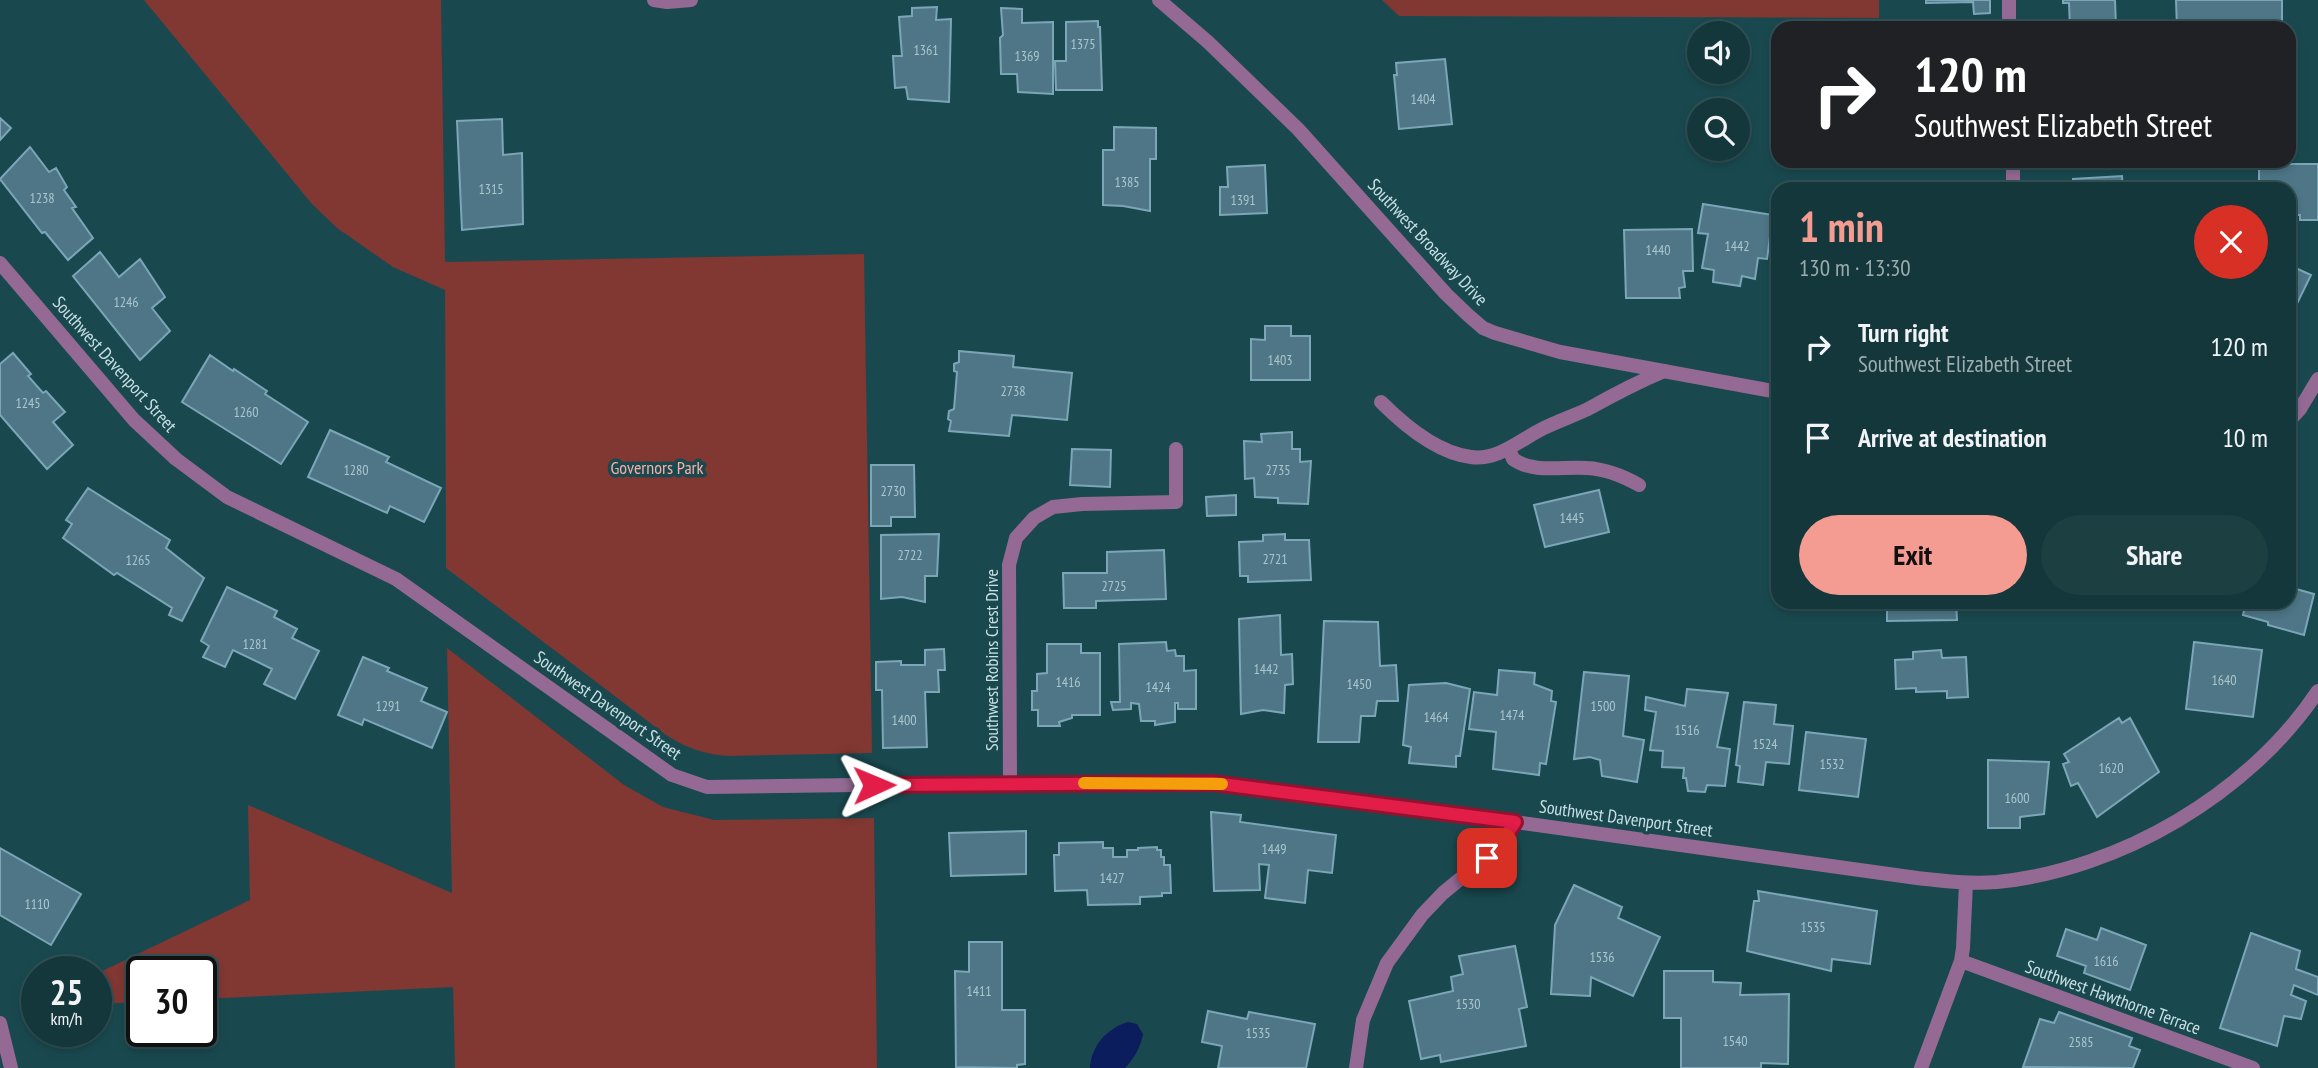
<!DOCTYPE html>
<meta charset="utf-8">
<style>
:root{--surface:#13373b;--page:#1c3f42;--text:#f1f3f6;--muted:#9dacaf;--line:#325155;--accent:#f59c92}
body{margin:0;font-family:"PT Sans Narrow",sans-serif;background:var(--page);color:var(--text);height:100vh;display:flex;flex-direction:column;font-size:26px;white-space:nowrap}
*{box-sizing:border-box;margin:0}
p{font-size:23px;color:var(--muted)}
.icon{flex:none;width:38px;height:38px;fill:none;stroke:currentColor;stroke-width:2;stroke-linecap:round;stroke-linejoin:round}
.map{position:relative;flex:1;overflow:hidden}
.side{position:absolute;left:1771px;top:182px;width:525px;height:427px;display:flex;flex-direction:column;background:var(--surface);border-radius:21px;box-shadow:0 4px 10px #0003,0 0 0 2px var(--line)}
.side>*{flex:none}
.banner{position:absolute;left:1771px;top:21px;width:525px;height:147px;border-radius:21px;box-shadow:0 4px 10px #0003,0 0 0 2px var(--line);background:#202124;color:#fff;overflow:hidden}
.fabs{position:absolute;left:1687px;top:21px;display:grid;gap:14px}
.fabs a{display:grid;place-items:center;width:63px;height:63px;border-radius:50%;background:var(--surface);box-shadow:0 4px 10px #0003,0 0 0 2px var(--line);font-size:35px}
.speed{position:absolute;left:21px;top:956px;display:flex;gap:14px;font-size:35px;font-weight:700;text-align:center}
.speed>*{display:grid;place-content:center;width:91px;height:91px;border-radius:50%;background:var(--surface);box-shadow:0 4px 10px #0003,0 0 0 2px var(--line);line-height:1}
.speed small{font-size:18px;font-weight:400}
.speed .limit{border:4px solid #111;border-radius:10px;background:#fff;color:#111}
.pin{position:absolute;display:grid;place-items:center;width:60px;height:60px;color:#fff;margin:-30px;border-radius:14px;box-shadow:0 4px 10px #0006}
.me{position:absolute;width:77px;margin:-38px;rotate:89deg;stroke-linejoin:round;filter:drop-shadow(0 0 5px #0008)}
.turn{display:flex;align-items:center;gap:24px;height:147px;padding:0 28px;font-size:32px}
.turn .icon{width:91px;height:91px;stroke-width:2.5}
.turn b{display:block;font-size:49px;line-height:60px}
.round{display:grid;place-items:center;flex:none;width:74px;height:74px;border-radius:37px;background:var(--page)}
.summary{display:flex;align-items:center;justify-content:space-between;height:119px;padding:0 28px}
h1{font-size:42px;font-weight:800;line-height:52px;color:var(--accent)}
.cta{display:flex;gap:14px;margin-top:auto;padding:14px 28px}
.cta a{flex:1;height:80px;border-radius:42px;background:var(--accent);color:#111;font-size:28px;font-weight:800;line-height:80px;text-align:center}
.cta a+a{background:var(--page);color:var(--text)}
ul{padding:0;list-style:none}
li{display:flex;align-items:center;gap:21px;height:91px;padding:0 28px}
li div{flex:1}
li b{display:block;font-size:26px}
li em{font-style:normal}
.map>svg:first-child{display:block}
.green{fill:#813732}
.water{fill:#0c1d5d}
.building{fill:#4e7687;stroke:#7ca6b8;stroke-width:2}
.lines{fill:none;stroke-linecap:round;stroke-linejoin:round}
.service{stroke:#946a94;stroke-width:14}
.minor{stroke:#946a94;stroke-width:14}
.tertiary{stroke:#946a94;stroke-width:14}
.route-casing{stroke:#92132f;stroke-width:18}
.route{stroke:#e11d48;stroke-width:12}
.slow{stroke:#f59e0b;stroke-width:12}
.labels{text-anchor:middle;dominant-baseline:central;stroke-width:7;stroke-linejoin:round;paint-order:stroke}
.number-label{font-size:14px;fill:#aac6cd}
.street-label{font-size:18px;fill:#c8e0e4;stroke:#19494f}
.park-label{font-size:18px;fill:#f9afa7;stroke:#19494f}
</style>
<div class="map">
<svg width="2318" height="1068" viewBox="0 0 2318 1068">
<rect width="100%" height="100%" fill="#19494f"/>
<path class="green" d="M144,0H441L445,262L864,254L872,753L730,756C706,755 686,748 666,735L446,568L445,290L393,267L337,228L312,204Z
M1382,0H1879V18L1399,16Z
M447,648L624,785L663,807L714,820L874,818L877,1068H455L453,987L201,999V971H142V1002L96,1004V974L250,900L248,805L452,893Z"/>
<path class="water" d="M1128,1022L1137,1024L1143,1034C1141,1046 1134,1059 1125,1068H1090C1091,1046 1107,1028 1128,1022Z"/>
<path class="building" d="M1926,0H1990V13L1974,14L1973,2L1926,3Z
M2063,0H2115L2116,28H2070L2069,3H2063Z
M2176,0H2282V28H2177Z
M937,7L936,20L951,19L949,102L908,99L906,87L895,88L893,56H902L899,17L912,16V8Z
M1001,8L1022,9V23L1053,22V94L1018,92L1017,74H1001L1000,38L1003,35Z
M1098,21V27H1100L1102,90H1056L1055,61H1066V22Z
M2289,58H2295V132L2289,130Z
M1445,59L1452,124L1399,129L1394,75H1397L1396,63Z
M0,118L11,128L0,140Z
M502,119L503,155L522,153L523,224L462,230L457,121Z
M1114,127L1156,128V159H1150V211L1123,206L1103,205V150H1114Z
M30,147L49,172L56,168L67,187L64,190L76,207L72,208L93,238L68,260L45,232L42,233L0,179Z
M2259,164H2318V220H2300V215H2289V189H2259Z
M1265,165L1267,213L1220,215V187H1228L1227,167Z
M2122,176L2123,189H2074L2073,179Z
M1970,181V189H1924V183Z
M1703,204L1773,215L1767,259L1758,258L1755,279L1742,276L1740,286L1713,282L1714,270L1702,268L1708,234L1698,233Z
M1692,229L1693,271H1683L1685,287L1679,288L1680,298H1626L1624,230Z
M100,252L119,277L140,259L165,297L152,308L170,331L140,360L73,276Z
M2289,265L2311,275L2289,320Z
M1265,326H1291V336H1310V380H1251V339L1265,340Z
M959,351L1014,356L1013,367L1072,373L1067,420L1012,415L1009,436L949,431L951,421L948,419L949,411L954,409L957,372L954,371V364L959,362Z
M13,353L31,374L28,376L43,393L46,391L65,412L53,422L73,445L47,469L0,415V364Z
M210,355L233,371L234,369L267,391L265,394L308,422L281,464L182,402Z
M330,430L389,457L386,462L441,488L424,522L390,506L387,513L308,477Z
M1292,432V449H1300V462L1311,461L1308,504L1278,503V498L1255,497L1254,478L1245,479L1244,441L1262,442L1261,434Z
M1072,449L1111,450L1110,487L1070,485Z
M871,465H914L915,517H891V526H871Z
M88,488L170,540L166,548L204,578L182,621L169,615L172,608L117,573L114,575L63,538L72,524L66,520Z
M1599,490L1609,532L1545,547L1534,505Z
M1236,495V515L1207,516L1206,497Z
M939,534L937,576H925V602L902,597L881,599V535Z
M1285,534V540H1309L1311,580L1248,582V576H1240L1239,542L1263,541V535Z
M1164,550L1166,599L1096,601V608H1064L1063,573H1107V552Z
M227,587L277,611L274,617L297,629L292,638L319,651L295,699L264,684L272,669L233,650L225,667L203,657L209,646L201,641Z
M2289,587L2314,594L2304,635L2268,625V622L2243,615L2246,602H2289Z
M1887,602H1956L1957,620L1887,621Z
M1280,615L1281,655L1292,654L1293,684L1285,685L1284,713L1263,710L1241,714L1239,619Z
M1324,621L1378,622L1380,666L1396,665L1398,701H1377L1375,716H1361L1359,742H1318Z
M1166,642L1167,651L1175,650L1176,656H1184V671L1196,670V709H1178V703H1175V722L1155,725V721H1141L1139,704L1131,703V709L1113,710L1111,702H1120L1119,644Z
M2194,642L2262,650L2253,717L2186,709Z
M1047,644H1081V653H1100V715H1072V718L1059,722L1060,726H1038V710H1032V691H1037V674L1047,673Z
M944,649L945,670H938L939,692H925L927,747L883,748L882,690H876V662L901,661V665H925V650Z
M1941,650L1942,658L1966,657L1968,697L1947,698V691L1916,692V688L1896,689L1895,660L1913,659V652Z
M363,657L389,668L387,671L427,688L421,701L447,712L432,748L364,719L362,725L338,715Z
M1499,670L1535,673L1534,684L1552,691L1551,701L1556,702L1546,764L1540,763L1539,775L1493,769L1496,732L1469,729L1474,692L1497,695Z
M1584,672L1629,676L1623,736L1644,740L1637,782L1602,776L1600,760L1590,757L1574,759Z
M1446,683L1470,689L1460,756H1456V767L1409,763L1411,747L1403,745L1409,685Z
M1687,689L1728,693L1717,747L1730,749L1725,786L1707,785L1705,792L1688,791L1686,778H1683L1684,768L1662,767L1663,751L1650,750L1656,712L1645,710L1646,697L1685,706Z
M1744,702L1776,705L1774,724L1793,726L1789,764L1766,762L1763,785L1738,782L1740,766L1736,765Z
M2119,718L2122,723L2130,718L2159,772L2097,817L2078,783L2071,786L2063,764L2069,762L2064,754Z
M1806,732L1866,739L1858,797L1799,790Z
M1988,760L2049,762L2044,814L2020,817V828H1988Z
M1211,812L1241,815L1240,822L1336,835L1332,873L1308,870L1305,903L1265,898L1269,865L1259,864L1260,890L1214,891Z
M1026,831V874L951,876L949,833Z
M1103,842V848H1113V857H1127V850H1138V848L1157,847V850H1161V857H1164V865H1170L1171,893H1162V896L1140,897V904L1088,905L1087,890L1055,891L1054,855H1059V843Z
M0,848L81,894L51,945L0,915Z
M1574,885L1622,907L1618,918L1660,937L1633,996L1591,977L1590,996L1551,994L1555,925Z
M1758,891L1877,911L1870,964L1832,959L1831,971L1747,951L1754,901H1759Z
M2101,928L2146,945L2130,990L2084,973L2086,966L2057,956L2066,929L2097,940Z
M2251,933L2300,951L2296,969L2318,977V995L2294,985L2291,995L2306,1001L2301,1019L2284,1016L2277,1046L2220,1028Z
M969,942H1002V1010H1025V1064L1017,1065V1068L956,1067L955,971L969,972Z
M1515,946L1527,1007L1519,1009L1526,1046L1441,1062L1440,1055L1421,1059L1409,1001L1453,991L1451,977L1463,974L1459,956Z
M1664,971H1713V982L1741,983L1740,995L1789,994L1788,1064L1761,1063V1068H1681V1018H1664Z
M1208,1011L1247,1019L1249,1012L1315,1024L1306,1068H1218L1222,1046L1202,1042Z
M2059,1012L2132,1038L2129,1046L2140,1050L2133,1068L2023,1067L2040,1019L2054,1023Z"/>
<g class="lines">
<path class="service" d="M1381,402C1404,425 1437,453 1471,457C1498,461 1521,439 1544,428C1558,421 1573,416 1588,409C1613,395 1638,382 1664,371
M1509,449L1513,459C1534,474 1563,466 1587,468C1606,469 1623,476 1639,485"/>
<path class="minor" d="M2009,0V28
M2013,161V189
M0,263L134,420L176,459L227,497L396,579L672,775L707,787L1010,783H1213L1515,822L1917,878C1944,881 1970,884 1997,882C2120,870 2250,793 2318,691
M1010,783L1009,565L1016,538L1034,518L1053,507L1082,504L1176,502V449
M1961,961L2253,1068
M0,1023L11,1068
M1356,1068L1363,1020L1387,963L1422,915L1443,893L1498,848L1515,822
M1921,1068L1961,961L1963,948L1966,883"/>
<path class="tertiary" d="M654,0L667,2L691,0
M1159,0L1208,42L1298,129L1446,294L1468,315L1483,328L1495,333L1560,352L1778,392
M2289,421L2300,409L2318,379"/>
</g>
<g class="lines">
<defs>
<path id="route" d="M874,785L1213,783L1515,822L1498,848L1487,858"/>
</defs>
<use href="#route" class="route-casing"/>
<use href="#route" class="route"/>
<path class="slow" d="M1084,783L1222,784"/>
</g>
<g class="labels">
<g class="number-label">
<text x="1083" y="44">1375</text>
<text x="926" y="50">1361</text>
<text x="1027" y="56">1369</text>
<text x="1423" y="99">1404</text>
<text x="1127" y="182">1385</text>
<text x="491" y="189">1315</text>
<text x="42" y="198">1238</text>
<text x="1243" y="200">1391</text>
<text x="1737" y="246">1442</text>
<text x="1658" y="250">1440</text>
<text x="126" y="302">1246</text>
<text x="1280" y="360">1403</text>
<text x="1013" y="391">2738</text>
<text x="28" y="403">1245</text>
<text x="246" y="412">1260</text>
<text x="356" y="470">1280</text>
<text x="1278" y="470">2735</text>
<text x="893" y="491">2730</text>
<text x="1572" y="518">1445</text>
<text x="910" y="555">2722</text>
<text x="1275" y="559">2721</text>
<text x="138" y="560">1265</text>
<text x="1114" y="586">2725</text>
<text x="255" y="644">1281</text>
<text x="1266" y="669">1442</text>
<text x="2224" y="680">1640</text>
<text x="1068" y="682">1416</text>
<text x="1359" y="684">1450</text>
<text x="1158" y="687">1424</text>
<text x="388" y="706">1291</text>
<text x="1603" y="706">1500</text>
<text x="1512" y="715">1474</text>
<text x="1436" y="717">1464</text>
<text x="904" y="720">1400</text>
<text x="1687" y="730">1516</text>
<text x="1765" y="744">1524</text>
<text x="1832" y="764">1532</text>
<text x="2111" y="768">1620</text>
<text x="2017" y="798">1600</text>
<text x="1274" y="849">1449</text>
<text x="1112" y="878">1427</text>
<text x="37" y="904">1110</text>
<text x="1813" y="927">1535</text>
<text x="1602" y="957">1536</text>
<text x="2106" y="961">1616</text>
<text x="979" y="991">1411</text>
<text x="1468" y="1004">1530</text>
<text x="1258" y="1033">1535</text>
<text x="1735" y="1041">1540</text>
<text x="2081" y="1042">2585</text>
</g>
<g class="street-label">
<text transform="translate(1428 242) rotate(47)">Southwest Broadway Drive</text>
<text transform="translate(115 364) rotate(48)">Southwest Davenport Street</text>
<text transform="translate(991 660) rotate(-90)">Southwest Robins Crest Drive</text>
<text transform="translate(608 705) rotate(35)">Southwest Davenport Street</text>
<text transform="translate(1626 818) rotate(8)">Southwest Davenport Street</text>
<text transform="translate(2113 997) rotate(20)">Southwest Hawthorne Terrace</text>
</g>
<g class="park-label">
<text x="657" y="467">Governors Park</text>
</g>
</g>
</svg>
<div class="fabs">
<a><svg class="icon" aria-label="sound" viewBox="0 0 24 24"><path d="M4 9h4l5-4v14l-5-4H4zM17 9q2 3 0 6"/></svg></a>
<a><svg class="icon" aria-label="search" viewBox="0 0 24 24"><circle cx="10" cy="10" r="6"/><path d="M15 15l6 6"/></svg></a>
</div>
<div class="speed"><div>25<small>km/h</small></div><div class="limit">30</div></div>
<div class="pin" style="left:1487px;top:858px;background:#d93025"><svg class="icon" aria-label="arrive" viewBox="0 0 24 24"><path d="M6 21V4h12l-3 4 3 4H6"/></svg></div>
<svg class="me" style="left:874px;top:785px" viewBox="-20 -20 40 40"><path d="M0-17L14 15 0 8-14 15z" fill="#e11d48" stroke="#fff" stroke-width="4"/></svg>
<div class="banner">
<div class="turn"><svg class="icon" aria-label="right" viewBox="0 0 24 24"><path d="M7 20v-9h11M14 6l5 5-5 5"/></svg><div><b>120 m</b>Southwest Elizabeth Street</div></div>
</div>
<section class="side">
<div class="summary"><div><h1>1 min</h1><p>130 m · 13:30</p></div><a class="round" style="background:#d93025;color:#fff"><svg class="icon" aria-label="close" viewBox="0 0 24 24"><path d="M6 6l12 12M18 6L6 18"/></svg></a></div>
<ul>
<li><svg class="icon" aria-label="right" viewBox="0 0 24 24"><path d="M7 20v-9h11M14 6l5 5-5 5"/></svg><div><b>Turn right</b><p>Southwest Elizabeth Street</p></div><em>120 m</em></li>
<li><svg class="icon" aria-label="arrive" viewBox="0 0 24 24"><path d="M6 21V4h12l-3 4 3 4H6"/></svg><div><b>Arrive at destination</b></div><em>10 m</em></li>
</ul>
<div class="cta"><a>Exit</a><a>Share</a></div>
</section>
</div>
